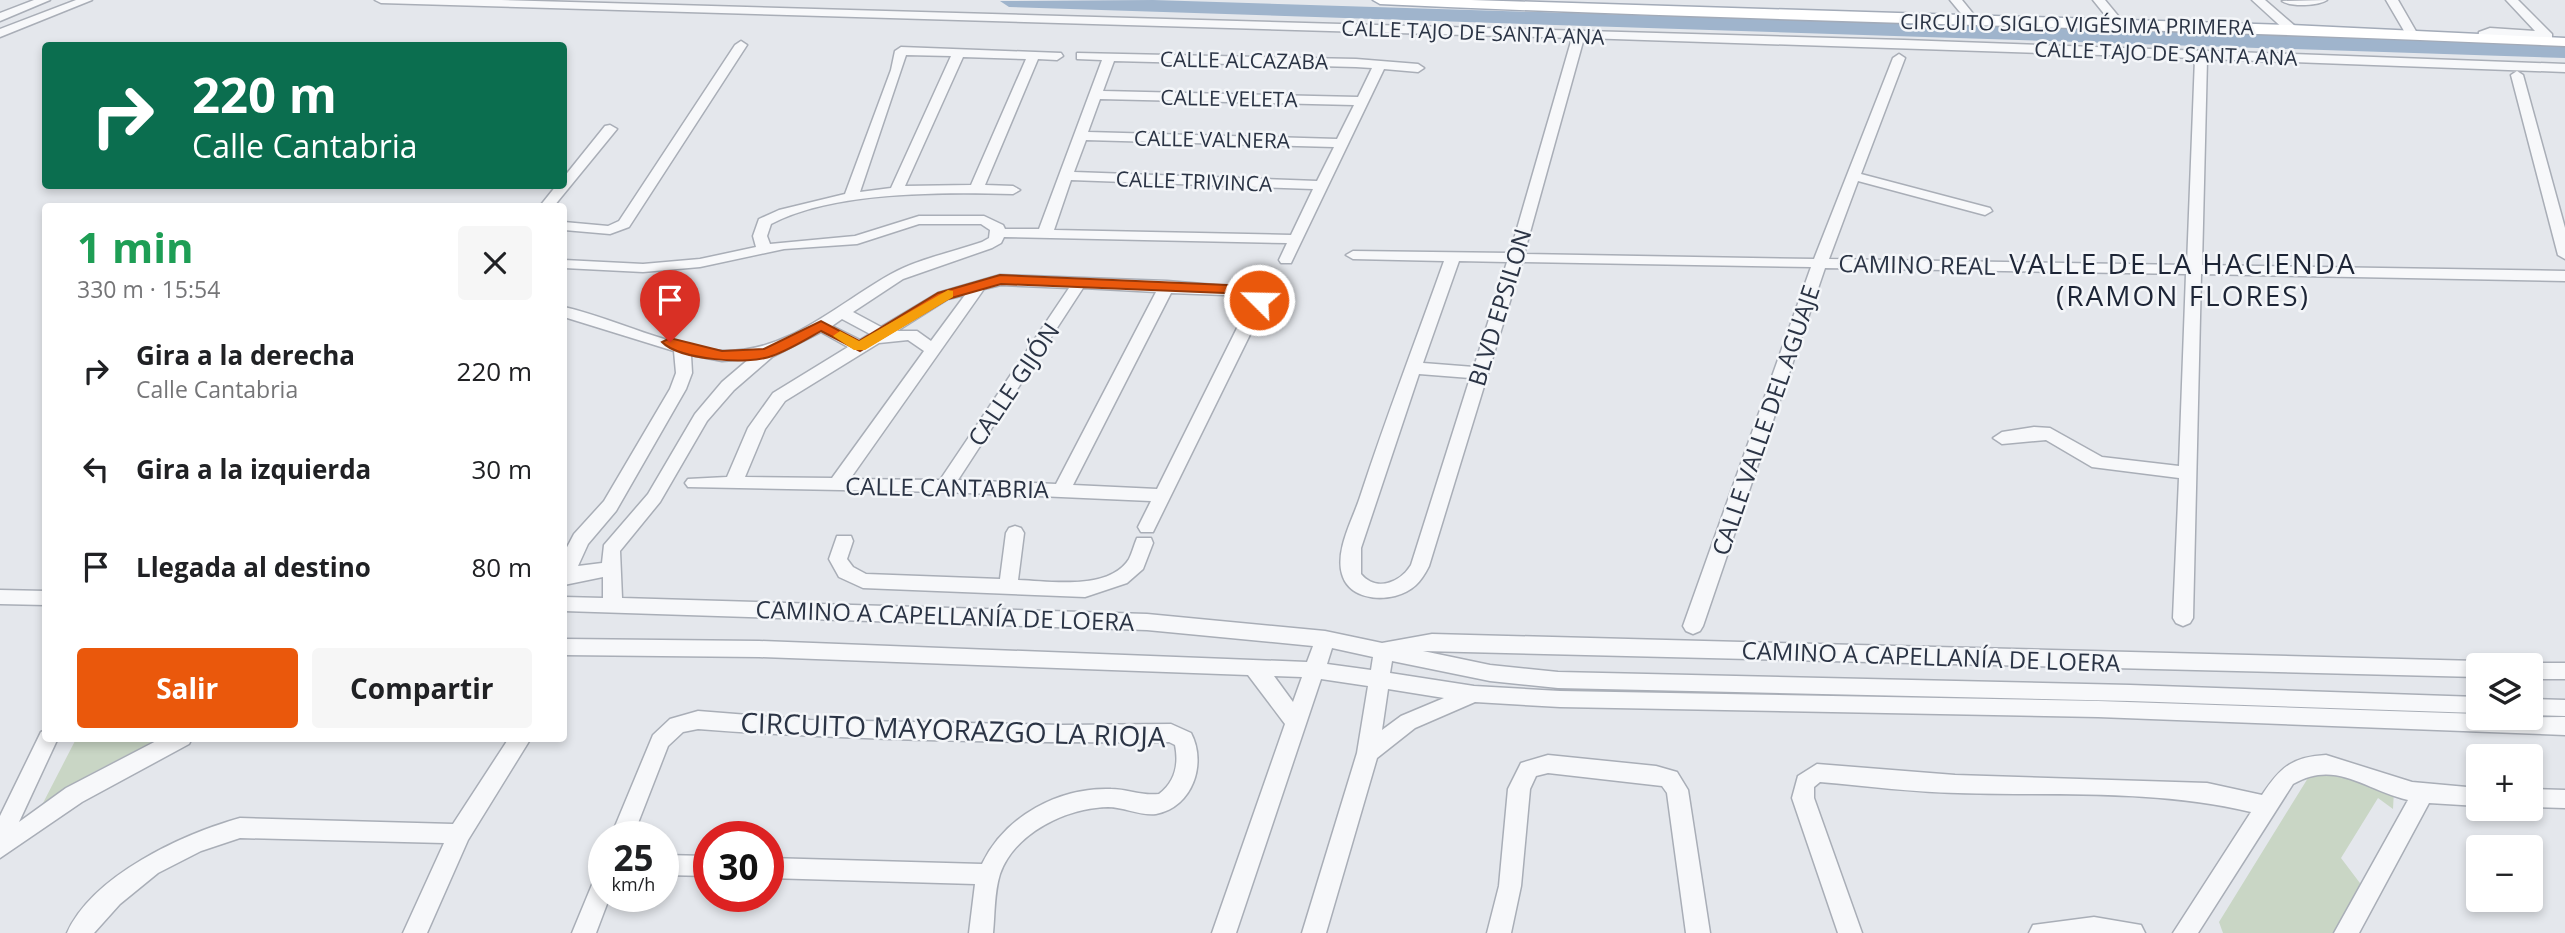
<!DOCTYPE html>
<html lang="es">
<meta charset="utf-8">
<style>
:root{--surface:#fff;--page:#f6f6f6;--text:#202124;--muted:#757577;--accent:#ea580c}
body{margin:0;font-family:"Open Sans",sans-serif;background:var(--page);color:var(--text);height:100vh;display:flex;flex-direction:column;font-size:26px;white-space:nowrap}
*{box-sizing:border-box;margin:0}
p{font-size:23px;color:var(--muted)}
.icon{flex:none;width:38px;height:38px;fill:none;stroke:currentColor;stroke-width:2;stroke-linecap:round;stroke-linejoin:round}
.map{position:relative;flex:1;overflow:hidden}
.side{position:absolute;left:42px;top:203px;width:525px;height:539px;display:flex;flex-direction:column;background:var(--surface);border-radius:7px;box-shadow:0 4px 10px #0003}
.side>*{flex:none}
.banner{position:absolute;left:42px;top:42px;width:525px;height:147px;border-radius:7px;box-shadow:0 4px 10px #0003;background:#0b6e4f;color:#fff;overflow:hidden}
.fabs{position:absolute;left:2466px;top:653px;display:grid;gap:14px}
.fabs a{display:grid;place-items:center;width:77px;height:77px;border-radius:7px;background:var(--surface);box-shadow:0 4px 10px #0003;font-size:35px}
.speed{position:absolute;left:588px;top:821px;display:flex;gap:14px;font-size:35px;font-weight:700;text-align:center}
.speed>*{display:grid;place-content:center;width:91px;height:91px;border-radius:50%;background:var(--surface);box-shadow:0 4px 10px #0003;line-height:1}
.speed small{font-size:18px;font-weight:400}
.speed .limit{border:10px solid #d22;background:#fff;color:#111}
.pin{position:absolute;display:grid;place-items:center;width:60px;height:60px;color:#fff;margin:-72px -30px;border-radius:50% 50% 50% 0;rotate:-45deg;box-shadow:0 0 7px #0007}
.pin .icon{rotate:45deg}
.me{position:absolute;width:77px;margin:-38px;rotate:293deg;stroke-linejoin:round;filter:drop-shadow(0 0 5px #0008)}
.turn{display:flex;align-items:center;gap:24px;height:147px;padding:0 35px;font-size:32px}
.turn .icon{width:91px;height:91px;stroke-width:2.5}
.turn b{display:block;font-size:49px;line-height:60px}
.round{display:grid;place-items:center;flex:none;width:74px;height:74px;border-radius:7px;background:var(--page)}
.overview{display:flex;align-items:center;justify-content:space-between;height:119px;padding:0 35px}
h1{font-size:42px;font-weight:700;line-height:52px;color:#1e9e55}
.cta{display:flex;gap:14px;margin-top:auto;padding:14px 35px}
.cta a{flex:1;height:80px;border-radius:7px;background:var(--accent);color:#fff;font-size:28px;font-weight:700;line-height:80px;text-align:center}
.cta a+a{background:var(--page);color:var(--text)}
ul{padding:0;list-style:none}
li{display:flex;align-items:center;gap:21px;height:98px;padding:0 35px}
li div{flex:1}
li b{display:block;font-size:26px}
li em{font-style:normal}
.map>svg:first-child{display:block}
.green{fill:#c9d6c5}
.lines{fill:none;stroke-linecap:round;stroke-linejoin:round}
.river{fill:#9fb4cc;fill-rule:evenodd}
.minor-casing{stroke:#a9aeb7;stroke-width:3}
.major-casing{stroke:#a3abb8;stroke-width:3}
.minor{fill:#f7f8fa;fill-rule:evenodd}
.major{fill:#fff;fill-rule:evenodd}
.route{fill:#ea580c;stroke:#983908;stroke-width:2}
.slow{fill:#f59e0b}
.labels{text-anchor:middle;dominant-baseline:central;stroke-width:5;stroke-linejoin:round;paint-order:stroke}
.far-street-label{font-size:21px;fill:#2b3445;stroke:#f4f6f9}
.street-label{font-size:24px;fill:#2b3445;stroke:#f4f6f9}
.quarter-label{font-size:28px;letter-spacing:2px;fill:#1d2536;stroke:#f4f6f9}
.near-street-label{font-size:28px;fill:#2b3445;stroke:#f4f6f9}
</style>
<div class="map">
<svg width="2565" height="933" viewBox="0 0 2565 933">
<rect width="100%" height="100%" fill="#e4e7ec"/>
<path class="green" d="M76,739H158L90,774L42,805Z
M2344,767L2394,790L2393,809L2378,798L2341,858L2372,899L2352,933H2223L2219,922L2308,778Z"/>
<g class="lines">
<path class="river" d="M1153,0L2401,39L2565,46V58L1009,7L1000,1Z"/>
<defs>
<path id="minor" d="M34,0H50L0,21V13Z
M76,0H92L0,37V29Z
M375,0H501L1904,40L2565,64V72L2207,59L2202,265L2565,271V281L2201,274L2193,618L2190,623L2183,626L2176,623L2173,618L2179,478L2092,467L2046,440L2002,444L1993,438L2002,432L2034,427L2050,428L2102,457L2179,466L2186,274L1825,268L1703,626L1700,631L1693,634L1686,631L1683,626L1811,267L1522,262L1429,566C1421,582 1413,591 1395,596C1374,601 1348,596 1342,574C1335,550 1353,519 1360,497C1386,417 1416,340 1444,261L1353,259L1346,255L1353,251L1510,253L1572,38L381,3ZM1584,38L2195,58L2187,265L1829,259L1858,181L1985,215L1992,211L1990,208L1861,174L1905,58L1899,54L1893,58L1814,259L1524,254ZM1459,261L1507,262L1474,367L1423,363ZM1419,374L1470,378L1411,565C1400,583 1376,592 1361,574V548Z
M1950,0H1962L1979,21L1977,23H1969Z
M2093,0H2105L2124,23L2122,26H2114Z
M2252,0H2265L2295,26V32H2287Z
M2327,0C2318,6 2291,7 2282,1Z
M2386,0H2398L2417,33L2415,36H2407Z
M2506,0H2518L2552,34V40L2492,36L2486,41H2478L2479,32L2490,28L2535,31Z
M741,41L747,45L629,227L610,234L564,230V222L608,226L619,221L735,45Z
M901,47L1061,53L1063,56L1057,60L1038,59L985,185L1013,186L1020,190L1013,194C943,192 833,191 771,224L767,236L770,244L855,236L919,216H984L1003,225L1005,229H1039L1102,60L1077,59V53L1356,59L1418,64L1424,68L1418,72L1384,69L1291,263H1281L1279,260L1287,243L1004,237L1001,243L992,248L903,279L853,312L881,327L938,293L1000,275L1167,281L1263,289L1267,300L1153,532H1141L1138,527L1151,501L945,492L688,487L685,483L688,479L727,477L748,428L773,393L848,347L821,332L772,357L734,390L707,421L660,502L620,551L622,598L1147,614L1325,631L1382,643L1432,634L2478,661L2486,665H2478V677L1423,651L1490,665L1558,672L2130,685L2478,697V713L2130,701L1558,688L1490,681L1392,661L1390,673L1474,686L1560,691L2098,701L2478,714V718L2565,717V735L2098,717L1560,707L1475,702L1415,728L1377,758L1326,933H1302L1357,753L1368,686L1321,679L1236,933H1212L1285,724L1248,675L759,657L564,655V639L759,641L1307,662L1313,646L1147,630L564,611V597L603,598V577L564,585V553L574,534L604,501L670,389L676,373L674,351L564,317V307C614,318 673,349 724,351C789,352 837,304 891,274C918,259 953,252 982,242L989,238L990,230L981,224H919L857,244L784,249L700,267L643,272L564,268V260L643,264L700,259L756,247L753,236L759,219L779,210L845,194L891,70L895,51ZM906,55L951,56L891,188L860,192ZM963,57L1026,59L971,185L905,186ZM1114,61L1356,67L1372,68L1358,97L1103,91ZM1100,99L1354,105L1337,139L1088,132ZM1086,140L1334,147L1317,181L1074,172ZM1071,180L1313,189L1291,235L1054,230ZM1001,285L1069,288L940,480L850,479L984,289ZM1083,288L1156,292L1056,484L958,480ZM1171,293L1251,296V300L1157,489L1073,485ZM965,295L931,341L917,331H897L948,299ZM842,319L870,334L860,340L832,326ZM908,340L924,351L832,478L745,477L765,429L785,401L879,343ZM691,355L722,361L749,359L722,382L695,414L648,494L604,545L602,563L578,566L588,544L616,511L686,389L692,373ZM1332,648L1373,657L1371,670L1327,664ZM1274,676L1302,677L1293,702ZM1388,689L1444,698L1401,716L1382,730Z
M2517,71L2523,75L2565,228V259L2558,255L2511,75Z
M610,125L617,129L554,206H540L556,186H564V177L605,126Z
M1015,526L1021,528L1024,533L1018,580C1050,581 1109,591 1129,559C1132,553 1134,545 1137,538H1151L1153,543L1143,569L1127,583L1085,597L863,588L839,577L829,559L837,536H851L853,541L847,559L853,567L866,574L1000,579L1006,533L1009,528Z
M0,590L46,591V605L0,604Z
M2530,663H2565V679H2530V665H2524Z
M2530,699L2565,700V716L2530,715Z
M698,711L810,720L1063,725L1171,724L1191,733C1207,763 1193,807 1156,814C1140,816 1124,807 1108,807C1067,808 1015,832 1000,874C994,893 995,914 993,933H969L975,884L768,878V858L982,864C1005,816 1059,787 1111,789C1127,789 1142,796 1159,794C1175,782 1179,764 1175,745L1169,742C1012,743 855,741 698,729L683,732L668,746L633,836H611L653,735L670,719Z
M46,730V738H58L19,822L66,788L162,738H192L189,744L82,802L0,858V816L41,732Z
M509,738H531L468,840L427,933H403L444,843L240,838L201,851L158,873L120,904L94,933H67C93,875 183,834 240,818L453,824Z
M1548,755L1656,766L1677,772L1688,790L1710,933H1686L1667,793L1662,786L1548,773L1536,776L1530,789L1521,886L1511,933H1487L1499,886L1508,789L1521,763Z
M2326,755L2412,782L2478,788V806L2429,803L2359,933H2334L2408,800C2365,790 2336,759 2293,784L2198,933H2173L2251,812C2156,789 2056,796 1958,793C1912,792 1866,786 1820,782L1814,787V798L1862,933H1838L1792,798L1798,776L1817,764L1955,775L2207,783L2262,795C2280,768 2291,757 2326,755Z
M2530,789L2565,790V808L2530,807Z
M663,855L709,856V876L663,875Z
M604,872V896H610L596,933H572L596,875Z
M2094,917L2141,925L2145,933H2029L2033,925Z"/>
<path id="major" d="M1373,0H1471L2291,25L2565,38V46C2170,28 1775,22 1380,4Z"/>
</defs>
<use href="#minor" class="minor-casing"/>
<use href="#major" class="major-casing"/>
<use href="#minor" class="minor"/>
<use href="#major" class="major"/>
</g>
<path class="route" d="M1000,275L1250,286L1263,289L1266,300L1264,303H1254L1249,294L1001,284L948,299L860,351L821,331C805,340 789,350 772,356C749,365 679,360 662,342L670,338L722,351L764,349L821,321L859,341L938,293Z"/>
<path class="slow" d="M948,290L953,291V297L865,350H854L833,336L840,331L859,341Z"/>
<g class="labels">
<g class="far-street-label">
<text transform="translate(2077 24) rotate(1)">CIRCUITO SIGLO VIGÉSIMA PRIMERA</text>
<text transform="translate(1473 32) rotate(2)">CALLE TAJO DE SANTA ANA</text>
<text transform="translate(2166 53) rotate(2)">CALLE TAJO DE SANTA ANA</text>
<text transform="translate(1244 60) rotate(1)">CALLE ALCAZABA</text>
<text transform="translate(1229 98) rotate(1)">CALLE VELETA</text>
<text transform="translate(1212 139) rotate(1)">CALLE VALNERA</text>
<text transform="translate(1194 181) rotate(2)">CALLE TRIVINCA</text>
</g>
<g class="street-label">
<text transform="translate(1917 264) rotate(1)">CAMINO REAL</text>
<text transform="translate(1499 307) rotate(-73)">BLVD EPSILON</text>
<text transform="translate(1013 384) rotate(-56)">CALLE GIJÓN</text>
<text transform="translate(1765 420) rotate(-71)">CALLE VALLE DEL AGUAJE</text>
<text transform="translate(947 487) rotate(1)">CALLE CANTABRIA</text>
<text transform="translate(945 615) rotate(2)">CAMINO A CAPELLANÍA DE LOERA</text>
<text transform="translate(1931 656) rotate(2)">CAMINO A CAPELLANÍA DE LOERA</text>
</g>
<g class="quarter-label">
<text x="2183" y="263">VALLE DE LA HACIENDA<tspan x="2183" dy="32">(RAMON FLORES)</tspan></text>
</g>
<g class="near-street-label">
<text transform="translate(953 729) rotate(2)">CIRCUITO MAYORAZGO LA RIOJA</text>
</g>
</g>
</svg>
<div class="fabs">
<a><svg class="icon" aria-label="layers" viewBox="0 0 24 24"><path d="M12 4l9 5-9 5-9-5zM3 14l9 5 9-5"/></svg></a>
<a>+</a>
<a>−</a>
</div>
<div class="speed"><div>25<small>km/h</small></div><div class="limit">30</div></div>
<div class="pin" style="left:670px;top:342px;background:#d93025"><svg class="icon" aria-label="arrive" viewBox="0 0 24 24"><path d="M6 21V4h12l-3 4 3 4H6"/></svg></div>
<svg class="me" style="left:1259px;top:300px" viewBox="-20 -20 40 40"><circle r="17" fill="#ea580c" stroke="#fff" stroke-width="3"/><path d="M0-11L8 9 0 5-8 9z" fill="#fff"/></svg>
<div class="banner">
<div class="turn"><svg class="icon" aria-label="right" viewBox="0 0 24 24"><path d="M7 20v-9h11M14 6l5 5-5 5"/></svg><div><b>220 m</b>Calle Cantabria</div></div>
</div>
<section class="side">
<div class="overview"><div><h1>1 min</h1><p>330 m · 15:54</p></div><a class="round"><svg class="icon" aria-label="close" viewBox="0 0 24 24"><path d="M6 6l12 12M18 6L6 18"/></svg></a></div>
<ul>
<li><svg class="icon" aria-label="right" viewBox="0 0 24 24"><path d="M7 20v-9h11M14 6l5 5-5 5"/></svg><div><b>Gira a la derecha</b><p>Calle Cantabria</p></div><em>220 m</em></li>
<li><svg class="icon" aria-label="left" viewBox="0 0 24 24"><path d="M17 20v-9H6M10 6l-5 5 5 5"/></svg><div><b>Gira a la izquierda</b></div><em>30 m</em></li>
<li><svg class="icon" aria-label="arrive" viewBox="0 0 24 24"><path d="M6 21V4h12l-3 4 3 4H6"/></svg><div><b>Llegada al destino</b></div><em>80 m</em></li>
</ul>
<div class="cta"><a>Salir</a><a>Compartir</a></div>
</section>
</div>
